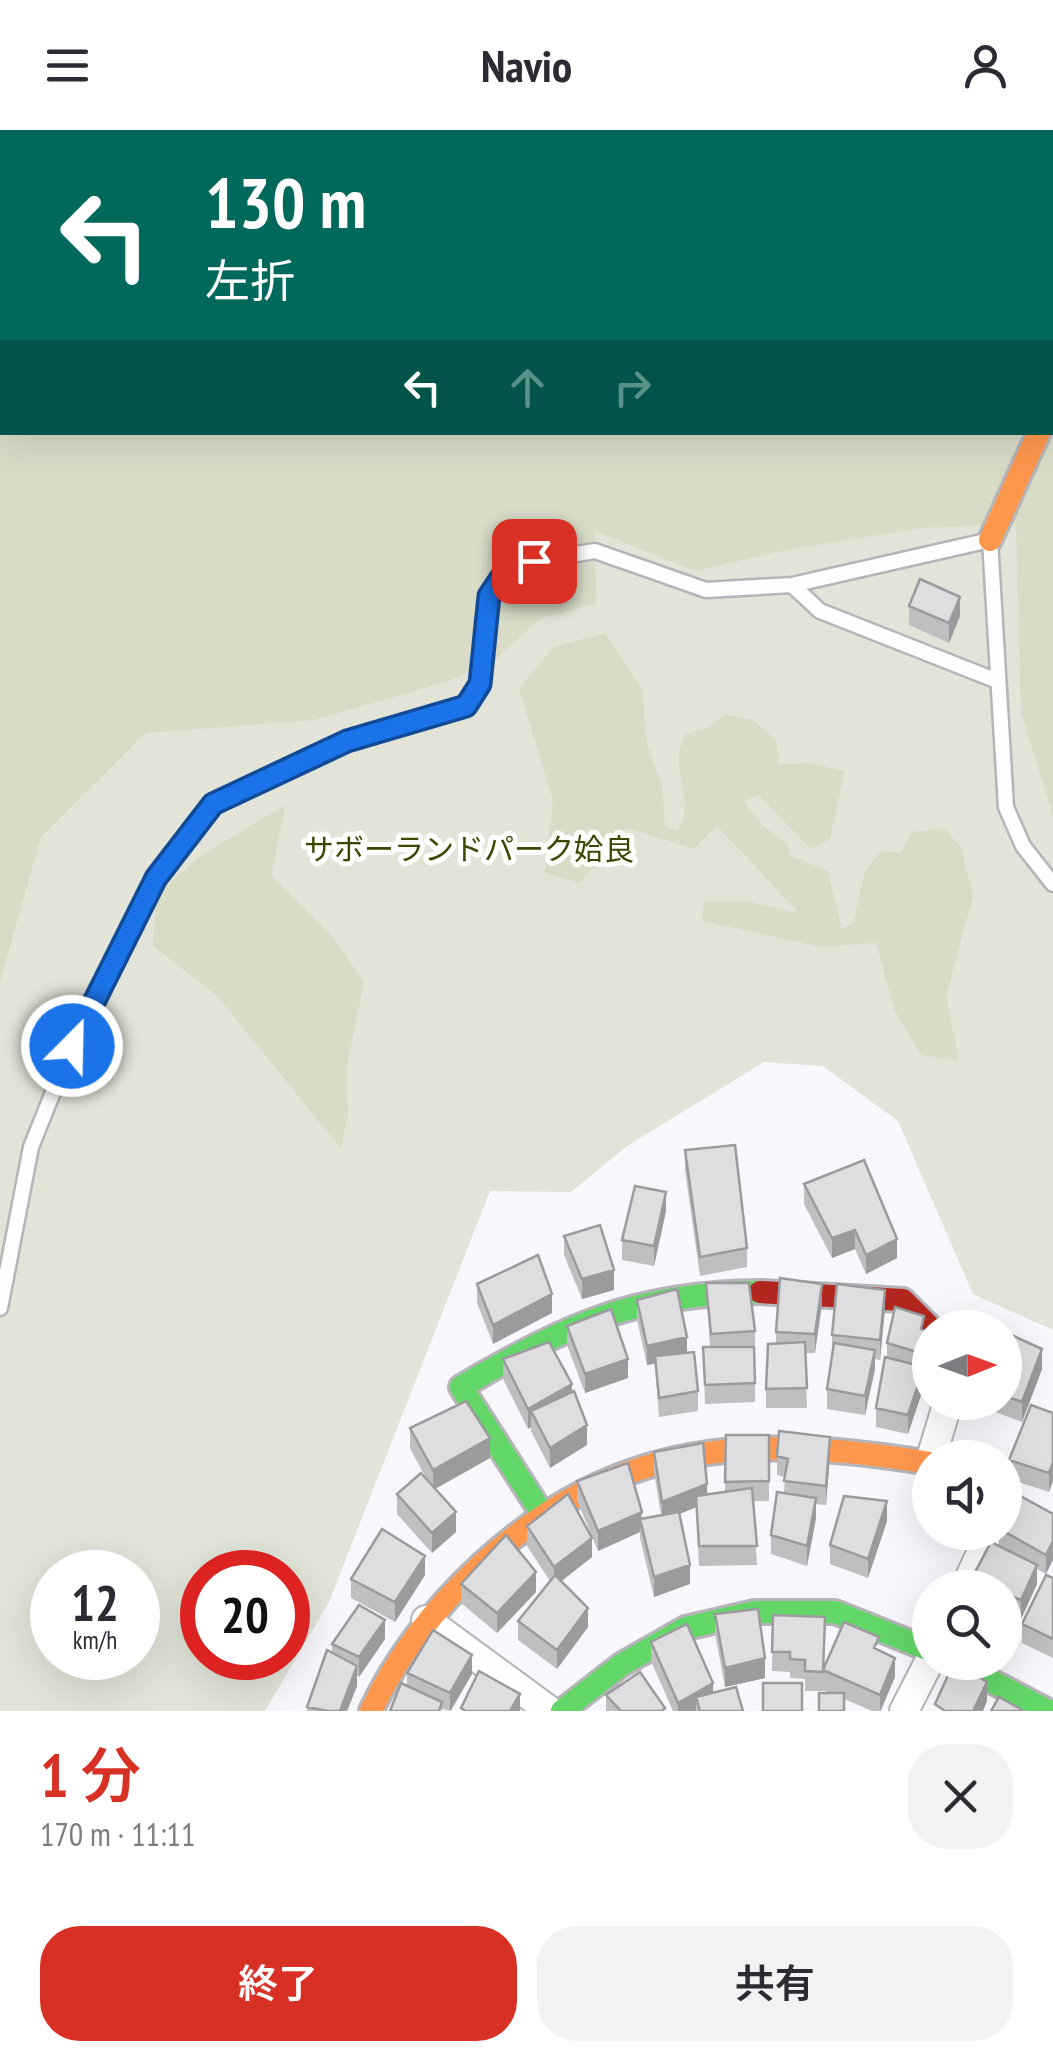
<!DOCTYPE html>
<html lang="ja">
<meta charset="utf-8">
<style>
:root{--surface:#fff;--page:#f2f2f3;--text:#2b2b33;--muted:#7c7c81;--accent:#d93025}
body{margin:0;font-family:"PT Sans Narrow","Noto Sans JP",sans-serif;background:var(--page);color:var(--text);height:100vh;display:flex;flex-direction:column;font-size:38px;white-space:nowrap}
*{box-sizing:border-box;margin:0}
p{font-size:32px;color:var(--muted)}
.icon{flex:none;width:55px;height:55px;fill:none;stroke:currentColor;stroke-width:2;stroke-linecap:round;stroke-linejoin:round}
.map{position:relative;height:1581px;overflow:hidden}
.sheet{display:flex;flex-direction:column;background:var(--surface);flex:1}
.sheet>*{flex:none}
.guide{position:absolute;left:0px;top:0px;width:1055px;height:305px;box-shadow:0 10px 40px #0002;background:#00695c;color:#fff;overflow:hidden}
.needle{width:65px;rotate:89deg}
.buttons{position:absolute;left:912px;top:1180px;display:grid;gap:20px}
.buttons a{display:grid;place-items:center;width:110px;height:110px;border-radius:50%;background:var(--surface);box-shadow:0 10px 40px #0002;font-size:50px}
.speed{position:absolute;left:30px;top:1420px;display:flex;gap:20px;font-size:50px;font-weight:700;text-align:center}
.speed>*{display:grid;place-content:center;width:130px;height:130px;border-radius:50%;background:var(--surface);box-shadow:0 10px 40px #0002;line-height:1}
.speed small{font-size:25px;font-weight:400}
.speed .limit{border:15px solid #d22;background:#fff;color:#111}
.pin{position:absolute;display:grid;place-items:center;width:85px;height:85px;color:#fff;margin:-42px;border-radius:20px;box-shadow:0 5px 15px #0006}
.me{position:absolute;width:110px;margin:-55px;rotate:23deg;stroke-linejoin:round;filter:drop-shadow(0 0 8px #0008)}
.turn{display:flex;align-items:center;gap:35px;height:210px;padding:0 40px;font-size:45px}
.turn .icon{width:130px;height:130px;stroke-width:2.5}
.turn b{display:block;font-size:70px;line-height:85px}
.lanes{display:flex;align-items:center;height:95px;padding:0 40px;background:#0003;justify-content:center;gap:50px;direction:ltr}
.lanes .off{opacity:.35}
.round{display:grid;place-items:center;flex:none;width:105px;height:105px;border-radius:40px;background:var(--page)}
.head{display:flex;align-items:center;justify-content:space-between;height:170px;padding:0 40px}
h1{font-size:60px;font-weight:600;line-height:75px;color:var(--accent)}
.primary-button{display:flex;gap:20px;margin-top:auto;padding:20px 40px}
.primary-button a{flex:1;height:115px;border-radius:40px;background:var(--accent);color:#fff;font-size:40px;font-weight:600;line-height:115px;text-align:center}
.primary-button a+a{background:var(--page);color:var(--text)}
header{display:flex;justify-content:space-between;align-items:center;height:130px;padding:0 40px;background:var(--surface);font-size:45px;font-weight:600}
.map>svg:first-child{display:block}
.green{fill:#e1e4d7;fill-rule:evenodd}
.forest{fill:#d8dcc7;fill-rule:evenodd}
.lines{fill:none;stroke-linecap:round;stroke-linejoin:round}
.lane-casing{stroke:#b5b5b9;stroke-width:19}
.street-casing{stroke:#b5b5b9;stroke-width:32}
.fast-casing{stroke:#b5b5b9;stroke-width:28}
.slow-casing{stroke:#b5b5b9;stroke-width:28}
.jam-casing{stroke:#b5b5b9;stroke-width:28}
.lane{stroke:#fefeff;stroke-width:14}
.street{stroke:#fefeff;stroke-width:28}
.fast{stroke:#63d668;stroke-width:22}
.slow{stroke:#ff974d;stroke-width:22}
.jam{stroke:#b3261e;stroke-width:22}
.wall{fill:#bfbfc2}
.shaded-wall{fill:#9b9b9e}
.building{fill:#dedee1;stroke:#9b9b9e;stroke-width:2.5}
.route-casing{stroke:#114b97;stroke-width:25}
.route{stroke:#1a73e8;stroke-width:18}
.labels{text-anchor:middle;dominant-baseline:central;stroke-width:10;stroke-linejoin:round;paint-order:stroke}
.park-label{font-size:30px;fill:#3e4600;stroke:#fff}
</style>
<header><svg class="icon" aria-label="menu" viewBox="0 0 24 24"><path d="M4 6h16M4 12h16M4 18h16"/></svg>Navio<svg class="icon" aria-label="person" viewBox="0 0 24 24"><circle cx="12" cy="8" r="4"/><path d="M4 21q1-7 8-7t8 7"/></svg></header>
<div class="map">
<svg width="1053" height="1581" viewBox="0 0 1053 1581">
<rect width="100%" height="100%" fill="#f7f7fc"/>
<path class="green" d="M1053,0V1200L973,1164L898,991L823,936L764,932L627,1016L571,1062L490,1061L329,1472L265,1581H0V723L247,459L1052,302V2H829ZM52,1442H138V1528H52ZM202,1442H288V1528H202Z"/>
<path class="forest" d="M0,0H1053V686L1021,582L1016,394L922,398L792,419L695,441L595,401L596,474L541,488L497,528L449,551L314,590L146,603L41,707L0,852ZM2,2H1052V302H2Z
M605,503L642,559L647,614L662,655L665,696L677,701C694,677 678,655 679,629C679,622 682,612 684,605L708,598L725,585L752,589L776,610L779,635L807,633L845,641L830,709L811,719L758,665L744,672L763,696L789,715L791,726L827,740L842,799L853,793L865,742L881,721L900,723L912,702L944,698L961,717L973,766L946,866L959,931L921,925L895,881L876,813L821,817L702,791L704,772H750L799,783L717,696L694,719L627,698L580,753L545,743L553,670L519,559L553,517Z
M285,675L272,746L331,805L364,852L346,941L348,983L341,1019L217,866L153,816L156,766L200,726Z"/>
<g class="lines">
<defs>
<path id="lane" d="M792,455L820,481L995,550
M0,1178L31,1017L85,883L156,748L213,674L347,611L466,575L479,554L489,466L501,448L534,431L595,421L706,460L792,455L990,410L1006,677L1023,716L1053,754"/>
<path id="street" d="M967,0L968,2
M1052,139L1053,140
M1052,267L1053,266
M931,1328L948,1272
M1005,1374L1007,1370
M965,1458L991,1402
M426,1490L550,1581
M904,1581L930,1530"/>
<path id="fast" d="M541,1382L461,1257C567,1195 635,1163 760,1162
M955,1532L1048,1581
M562,1581L621,1535L686,1498L755,1482H835L930,1520"/>
<path id="slow" d="M990,410L1039,302
M371,1581C397,1525 436,1477 481,1435C618,1309 754,1304 930,1333"/>
<path id="jam" d="M760,1162L903,1170L931,1198"/>
</defs>
<use href="#lane" class="lane-casing"/>
<use href="#street" class="street-casing"/>
<use href="#fast" class="fast-casing"/>
<use href="#slow" class="slow-casing"/>
<use href="#jam" class="jam-casing"/>
<use href="#lane" class="lane"/>
<use href="#street" class="street"/>
<use href="#fast" class="fast"/>
<use href="#slow" class="slow"/>
<use href="#jam" class="jam"/>
</g>
<path class="wall" d="M909,476L960,486L949,513L909,495Z
M685,1020L747,1118V1137L700,1146L685,1040Z
M804,1054L897,1128L866,1144L855,1119L832,1128L804,1074Z
M666,1081L654,1136L622,1130V1110Z
M564,1106L614,1160L582,1169L564,1125Z
M706,1153L755,1201V1272L705,1274L703,1217H710Z
M477,1154L552,1183L493,1214L477,1173Z
M637,1170L687,1222L698,1261V1281L659,1287L655,1234L647,1235L637,1189Z
M822,1173L815,1223H805L807,1278H766V1259L776,1213V1202Z
M885,1179L880,1230L875,1229V1239L865,1285L827,1279V1259L832,1225V1205Z
M567,1196L628,1248L585,1263L567,1215Z
M924,1199L930,1201V1245L924,1243V1256L908,1304L876,1297V1278L887,1228V1213Z
M1005,1202L1042,1239L1022,1292L977,1275V1272H1005Z
M503,1229L572,1262L587,1315L550,1338L531,1301V1297L528,1299L503,1249Z
M1053,1283L1049,1362L1009,1349V1330Z
M410,1298L490,1328L435,1359L456,1402L432,1423L397,1384V1364L427,1350L410,1318Z
M726,1305H769V1371H753L757,1435L699,1436L696,1377L679,1384L690,1454L654,1467L640,1408V1402L598,1421L577,1370V1351L642,1389L661,1385L654,1342V1322L707,1365L725,1362Z
M777,1326H830L826,1375L816,1374V1388L807,1436L771,1424V1405L784,1363L785,1347L777,1345Z
M930,1350V1393L922,1390V1370Z
M1053,1384L1046,1444L1037,1439V1454L1021,1489L1005,1483V1458H971V1450L999,1416V1402H1005Z
M887,1391L868,1448L830,1434V1415Z
M527,1396L592,1427L561,1451L588,1497L557,1539L518,1510V1491L550,1451L527,1416Z
M425,1445L395,1492L351,1468V1449Z
M1053,1448V1528L1022,1513V1494Z
M461,1454L536,1462L497,1503L461,1473Z
M715,1484L765,1548L725,1557L715,1504Z
M773,1485L823,1540L879,1521L895,1547L881,1581H872L823,1560V1549V1561H805V1549L790,1548V1542L772,1541Z
M385,1509L359,1547L357,1545V1556L347,1581H307V1577L332,1522V1514Z
M651,1512L713,1563L743,1581H673L651,1531Z
M407,1543L472,1544L451,1581L442,1579V1581L407,1556Z
M606,1565L665,1581H606Z"/>
<path class="shaded-wall" d="M960,467V486L949,513V493Z
M666,1062V1081L654,1136V1116Z
M855,1100V1119L832,1128V1108Z
M897,1109V1128L866,1144V1125Z
M614,1140V1160L582,1169V1149Z
M822,1154V1173L815,1223V1204Z
M885,1160V1179L880,1230V1210Z
M552,1164V1183L493,1214V1195Z
M687,1207V1226L647,1235V1216Z
M1042,1219V1239L1022,1292V1272Z
M875,1220V1239L865,1285V1266Z
M628,1229V1248L585,1263V1244Z
M924,1237V1256L908,1304V1285Z
M572,1254V1274L531,1281V1297L528,1299V1279Z
M587,1295V1315L550,1338V1318Z
M830,1307V1326L826,1375V1356Z
M490,1308V1328L433,1360V1340Z
M1053,1332V1351L1049,1362V1343Z
M707,1354V1373L662,1391V1372Z
M816,1368V1388L807,1436V1416Z
M887,1371V1391L868,1448V1429Z
M456,1382V1402L432,1423V1403Z
M642,1382L640,1402L598,1421V1401Z
M592,1408V1427L554,1457V1437Z
M1053,1411V1430L1046,1444V1425Z
M425,1426V1445L395,1492V1472Z
M690,1435V1454L654,1467V1447Z
M1037,1435V1454L1021,1489V1470Z
M536,1442V1462L497,1503V1483Z
M588,1478V1497L557,1539V1520Z
M385,1490V1509L359,1547V1527Z
M472,1525V1544L450,1581V1563Z
M765,1528V1548L725,1557V1538Z
M895,1528V1547L880,1581V1565Z
M357,1536V1556L347,1581H340Z
M987,1552V1571L983,1581H973Z
M713,1553V1573L696,1567V1581H678V1573Z
M520,1564V1581H510Z"/>
<path class="building" d="M920,449L960,467L949,493L909,476Z
M735,1015L747,1118L700,1127L685,1020Z
M864,1030L897,1109L866,1125L855,1100L832,1108L804,1054Z
M635,1056L666,1062L654,1116L622,1110Z
M600,1095L614,1140L582,1149L564,1106Z
M538,1125L552,1164L493,1195L477,1154Z
M780,1148L822,1154L815,1204L776,1202Z
M706,1153H749L755,1201L711,1204Z
M837,1154L885,1160L880,1210L832,1205Z
M677,1159L687,1207L647,1216L637,1170Z
M895,1177L924,1186L921,1199L930,1201V1226L887,1213Z
M611,1179L628,1229L585,1244L567,1196Z
M1005,1202L1042,1219L1022,1272L1005,1266Z
M549,1212L572,1254L528,1279L503,1229Z
M805,1212L807,1258L766,1259L768,1214Z
M834,1213L875,1220L865,1266L827,1259Z
M703,1217H754L755,1253L705,1255Z
M694,1222L698,1261L659,1268L655,1226Z
M885,1227L924,1237L908,1285L876,1278Z
M574,1261L587,1295L550,1318L531,1281Z
M466,1271L490,1308L433,1340L410,1298Z
M1031,1275L1053,1283V1332L1049,1343L1009,1330Z
M779,1301L830,1307L826,1356L784,1351L788,1329L777,1326Z
M726,1305H769V1351L725,1352Z
M703,1313L707,1354L662,1372L654,1322Z
M628,1333L642,1382L598,1401L577,1351Z
M421,1343L456,1382L432,1403L397,1364Z
M930,1350V1374L922,1370Z
M752,1358L757,1416H699L696,1366Z
M777,1362L816,1368L807,1416L771,1405Z
M1013,1362L1053,1384V1411L1046,1425L1005,1402V1383Z
M568,1364L592,1408L554,1437L527,1396Z
M844,1366L887,1371L868,1429L830,1415Z
M679,1382L690,1435L654,1447L640,1389Z
M382,1399L425,1426L395,1472L351,1449Z
M506,1405L536,1442L497,1483L461,1454Z
M991,1412L1037,1435L1021,1470L1005,1464V1458H990L971,1450Z
M555,1445L588,1478L557,1520L518,1491Z
M1046,1445L1053,1448V1509L1022,1494Z
M359,1475L385,1490L359,1527L332,1514Z
M758,1479L765,1528L725,1538L715,1484Z
M773,1485L825,1487L823,1542L805,1541V1530L790,1529V1522H772Z
M844,1492L879,1507L874,1518L895,1528L880,1565L823,1540Z
M687,1494L713,1553L678,1573L651,1512Z
M433,1500L472,1525L450,1563L407,1543Z
M327,1520L357,1536L340,1581H328L307,1577Z
M954,1532L987,1552L973,1581H945L935,1574Z
M479,1541L520,1564L510,1581H466L461,1578Z
M640,1542L665,1578L662,1581H621L606,1565Z
M401,1553L442,1572L439,1581H390Z
M763,1553H802V1581H763Z
M736,1557L743,1581H700L696,1567Z
M819,1563H844V1581H819Z
M999,1567L1024,1581H991Z"/>
<g class="lines">
<defs>
<path id="route" d="M72,916L156,748L213,674L347,611L466,576L480,554L489,466L501,448L534,431"/>
</defs>
<use href="#route" class="route-casing"/>
<use href="#route" class="route"/>
</g>
<g class="labels">
<g class="park-label">
<text x="469" y="718">サボーランドパーク姶良</text>
</g>
</g>
</svg>
<div class="buttons">
<a><svg class="needle" viewBox="-14 -14 28 28"><path d="M0-13l5 13h-10z" fill="#e53935"/><path d="M0 13l5-13h-10z" fill="#7c7c81"/></svg></a>
<a><svg class="icon" aria-label="sound" viewBox="0 0 24 24"><path d="M4 9h4l5-4v14l-5-4H4zM17 9q2 3 0 6"/></svg></a>
<a><svg class="icon" aria-label="search" viewBox="0 0 24 24"><circle cx="10" cy="10" r="6"/><path d="M15 15l6 6"/></svg></a>
</div>
<div class="speed"><div>12<small>km/h</small></div><div class="limit">20</div></div>
<div class="pin" style="left:534px;top:431px;background:#d93025"><svg class="icon" aria-label="arrive" viewBox="0 0 24 24"><path d="M6 21V4h12l-3 4 3 4H6"/></svg></div>
<svg class="me" style="left:72px;top:916px" viewBox="-20 -20 40 40"><circle r="17" fill="#1a73e8" stroke="#fff" stroke-width="3"/><path d="M0-11L8 9 0 5-8 9z" fill="#fff"/></svg>
<div class="guide">
<div class="turn"><svg class="icon" aria-label="left" viewBox="0 0 24 24"><path d="M17 20v-9H6M10 6l-5 5 5 5"/></svg><div><b>130 m</b>左折</div></div>
<div class="lanes"><svg class="icon" aria-label="left" viewBox="0 0 24 24"><path d="M17 20v-9H6M10 6l-5 5 5 5"/></svg><svg class="icon off" aria-label="ahead" viewBox="0 0 24 24"><path d="M12 20V5M6 11l6-6 6 6"/></svg><svg class="icon off" aria-label="right" viewBox="0 0 24 24"><path d="M7 20v-9h11M14 6l5 5-5 5"/></svg></div>
</div>
</div>
<section class="sheet">
<div class="head"><div><h1>1 分</h1><p>170 m · 11:11</p></div><a class="round"><svg class="icon" aria-label="close" viewBox="0 0 24 24"><path d="M6 6l12 12M18 6L6 18"/></svg></a></div>
<div class="primary-button"><a>終了</a><a>共有</a></div>
</section>
